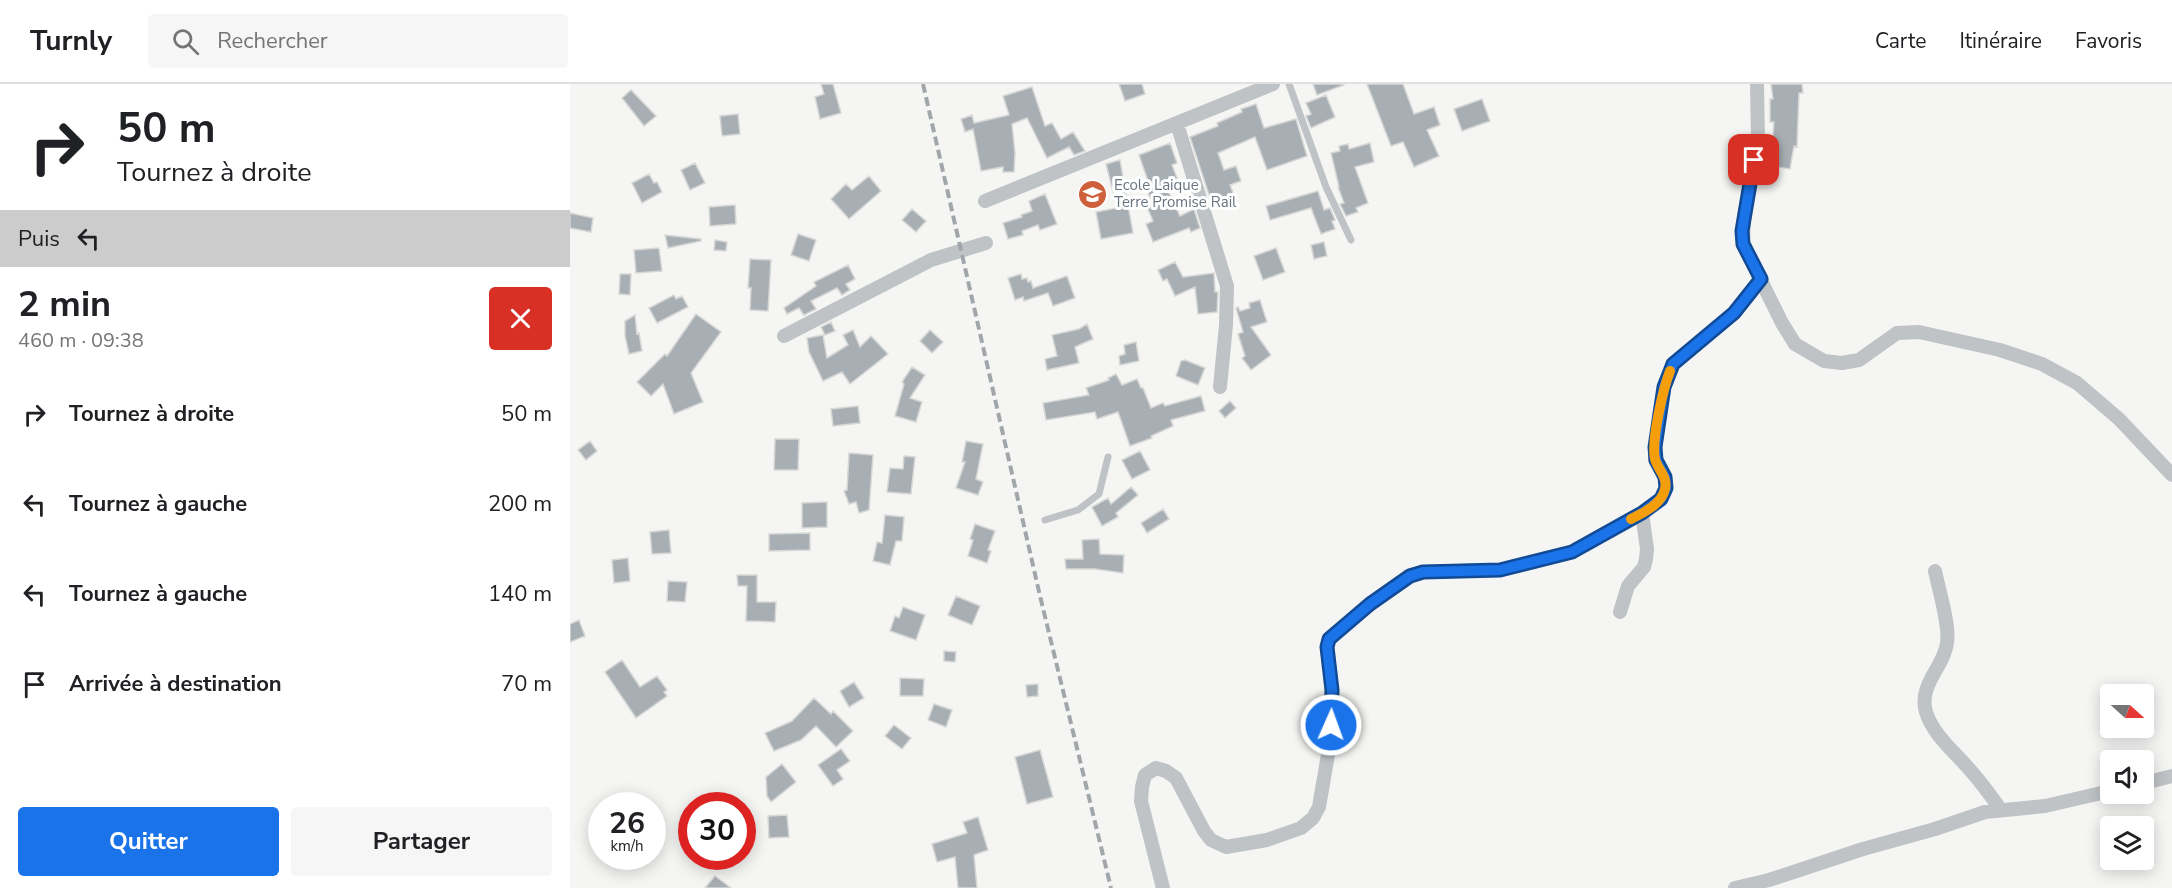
<!DOCTYPE html>
<html lang="fr">
<meta charset="utf-8">
<style>
:root{--surface:#fff;--page:#f6f6f6;--text:#202124;--muted:#757577;--line:#e0e0e0;--accent:#1a73e8}
body{margin:0;font-family:"Nunito Sans",sans-serif;background:var(--page);color:var(--text);height:100vh;display:flex;flex-direction:column;font-size:22px;white-space:nowrap}
*{box-sizing:border-box;margin:0}
p{font-size:20px;color:var(--muted)}
.icon{flex:none;width:33px;height:33px;fill:none;stroke:currentColor;stroke-width:2;stroke-linecap:round;stroke-linejoin:round}
.map{position:relative;flex:1;overflow:hidden}
.sheet{display:flex;flex-direction:column;background:var(--surface);width:570px}
.sheet>*{flex:none}
.hud{background:#fff;color:var(--text);overflow:hidden}
.needle{width:39px;rotate:111deg}
.fabs{position:absolute;left:1530px;top:600px;display:grid;gap:12px}
.fabs a{display:grid;place-items:center;width:54px;height:54px;border-radius:6px;background:var(--surface);box-shadow:0 3px 15px #0003;font-size:30px}
.speed{position:absolute;left:18px;top:708px;display:flex;gap:12px;font-size:30px;font-weight:700;text-align:center}
.speed>*{display:grid;place-content:center;width:78px;height:78px;border-radius:50%;background:var(--surface);box-shadow:0 3px 15px #0003;line-height:1}
.speed small{font-size:15px;font-weight:400}
.speed .limit{border:9px solid #d22;background:#fff;color:#111}
.pin{position:absolute;display:grid;place-items:center;width:51px;height:51px;color:#fff;margin:-26px;border-radius:12px;box-shadow:0 3px 9px #0006}
.me{position:absolute;width:66px;margin:-33px;rotate:2deg;stroke-linejoin:round;filter:drop-shadow(0 0 4px #0008)}
.turn{display:flex;align-items:center;gap:21px;height:126px;padding:0 18px;font-size:27px}
.turn .icon{width:78px;height:78px;stroke-width:2.5}
.turn b{display:block;font-size:42px;line-height:51px}
.then{display:flex;align-items:center;height:57px;padding:0 18px;background:#0003;gap:12px;font-size:22px}
.round{display:grid;place-items:center;flex:none;width:63px;height:63px;border-radius:6px;background:var(--page)}
.summary{display:flex;align-items:center;justify-content:space-between;height:102px;padding:0 18px}
h1{font-size:36px;font-weight:700;line-height:45px}
.cta{display:flex;gap:12px;margin-top:auto;padding:12px 18px}
.cta a{flex:1;height:69px;border-radius:6px;background:var(--accent);color:#fff;font-size:24px;font-weight:700;line-height:69px;text-align:center}
.cta a+a{background:var(--page);color:var(--text)}
ul{padding:0;list-style:none}
li{display:flex;align-items:center;gap:18px;height:90px;padding:0 18px}
li div{flex:1}
li b{display:block;font-size:22px}
li em{font-style:normal}
header{display:flex;align-items:center;gap:36px;box-sizing:border-box;height:84px;padding:0 30px;background:var(--surface);border-bottom:2px solid var(--line)}
header strong{font-size:28px}
nav{display:flex;gap:33px;margin-inline-start:auto;font-size:21px}
.search{width:420px;height:54px;background:var(--page);display:flex;align-items:center;gap:15px;box-sizing:border-box;padding:0 21px;border-radius:6px;color:var(--muted);font-size:22px}
main{display:flex;flex:1;min-height:0}
.map>svg:first-child{display:block}
.building{fill:#a8afb4;stroke:#d7d7d5;stroke-width:1.5}
.lines{fill:none;stroke-linecap:round;stroke-linejoin:round}
.service{stroke:#bfc3c6;stroke-width:7}
.minor{stroke:#bfc3c6;stroke-width:14}
.rail{stroke:#a1a6ab;stroke-width:4;stroke-dasharray:9 4.5;stroke-linecap:butt}
.route-casing{stroke:#114b97;stroke-width:15}
.route{stroke:#1a73e8;stroke-width:10}
.slow{stroke:#f59e0b;stroke-width:10}
.labels{text-anchor:middle;dominant-baseline:central;stroke-width:6;stroke-linejoin:round;paint-order:stroke}
.poi-label{font-size:15px;fill:#687580;stroke:#fff;text-anchor:start}
</style>
<header>
<strong>Turnly</strong>
<div class="search"><svg class="icon" aria-label="search" viewBox="0 0 24 24"><circle cx="10" cy="10" r="6"/><path d="M15 15l6 6"/></svg>Rechercher</div>
<nav><a>Carte</a><a>Itinéraire</a><a>Favoris</a></nav>
</header>
<main>
<section class="sheet">
<div class="hud">
<div class="turn"><svg class="icon" aria-label="right" viewBox="0 0 24 24"><path d="M7 20v-9h11M14 6l5 5-5 5"/></svg><div><b>50 m</b>Tournez à droite</div></div>
<div class="then">Puis<svg class="icon" aria-label="left" viewBox="0 0 24 24"><path d="M17 20v-9H6M10 6l-5 5 5 5"/></svg></div>
</div>
<div class="summary"><div><h1>2 min</h1><p>460 m · 09:38</p></div><a class="round" style="background:#d93025;color:#fff"><svg class="icon" aria-label="close" viewBox="0 0 24 24"><path d="M6 6l12 12M18 6L6 18"/></svg></a></div>
<ul>
<li><svg class="icon" aria-label="right" viewBox="0 0 24 24"><path d="M7 20v-9h11M14 6l5 5-5 5"/></svg><div><b>Tournez à droite</b></div><em>50 m</em></li>
<li><svg class="icon" aria-label="left" viewBox="0 0 24 24"><path d="M17 20v-9H6M10 6l-5 5 5 5"/></svg><div><b>Tournez à gauche</b></div><em>200 m</em></li>
<li><svg class="icon" aria-label="left" viewBox="0 0 24 24"><path d="M17 20v-9H6M10 6l-5 5 5 5"/></svg><div><b>Tournez à gauche</b></div><em>140 m</em></li>
<li><svg class="icon" aria-label="arrive" viewBox="0 0 24 24"><path d="M6 21V4h12l-3 4 3 4H6"/></svg><div><b>Arrivée à destination</b></div><em>70 m</em></li>
</ul>
<div class="cta"><a>Quitter</a><a>Partager</a></div>
</section>
<div class="map">
<svg width="1602" height="804" viewBox="0 0 1602 804">
<rect width="100%" height="100%" fill="#f5f6f3"/>
<path class="building" d="M251,0H263L271,29L250,35L245,13L254,10Z
M549,0H572L575,10L555,17Z
M743,0H774V1L747,11Z
M797,0H833L844,30L864,23L870,41L857,46L869,72L844,83L833,58L821,62Z
M1201,0H1232L1233,9H1229L1227,63L1224,62L1220,85L1195,81L1198,62L1202,63L1204,38H1200V15H1203Z
M462,3L475,42L482,39L491,55L503,48L515,67L504,71L499,63L477,74L457,34L442,40L445,69L444,88H433V83L411,87L403,45L395,48L391,35L402,31L404,39L439,31L433,12Z
M61,6L86,32L74,42L52,14Z
M756,11L765,33L741,44L736,32L741,30L736,19Z
M912,15L920,37L892,47L884,25Z
M686,20L694,44L726,35L737,72L697,86L685,53L648,69L654,86L666,82L671,97L660,101L665,114L643,123L620,53L648,42L647,39L672,28L671,25Z
M168,30L170,50L152,52L150,32Z
M600,59L607,79L602,81L611,104L599,109L610,132L624,125L630,144L621,148L619,144L583,158L576,140L583,137L577,123L583,120L575,102L579,100L569,71Z
M800,59L804,78L785,83L798,119L786,124L788,128L776,132L770,120L774,119L768,103H769L761,69L770,67L769,62L778,60L779,65Z
M550,76L563,149L531,155L526,128L547,124L536,80Z
M125,79L135,99L120,106L111,86Z
M79,90L84,99L87,98L92,108L72,119L62,99Z
M299,92L311,107L279,135L261,115L276,100L282,106Z
M748,107L754,126L760,124L765,136L762,137L765,145L751,150L741,124L700,136L696,122Z
M475,110L487,140L470,146L468,141L452,147L453,151L438,155L433,139L452,133L451,131L462,127L459,117Z
M165,121L166,140L140,142L139,123Z
M342,125L356,137L346,148L332,136Z
M0,129L23,134L21,148L0,144Z
M228,150L246,156L239,177L221,171Z
M95,151L131,155V157L98,164Z
M145,156L157,158L156,167L144,166Z
M754,158L757,172L744,175L741,161Z
M89,164L92,187L66,189L64,166Z
M706,164L715,188L693,196L684,172Z
M180,175L201,176L198,227L180,226L181,204H178Z
M605,178L613,193L644,189L645,208H648L647,228L628,230L625,203L605,212L597,195L593,197L588,186Z
M278,181L285,195L276,200L280,206L272,211L267,204L241,217L246,225L234,231L229,224L217,230L214,224L246,202L244,198Z
M50,190H61L60,211L49,210Z
M451,190L452,195L457,194L458,198L461,197L463,204L497,192L505,214L483,222L478,209L454,217L453,213L445,216L438,194Z
M104,211L106,215L112,212L118,223L87,239L79,224Z
M690,216L697,238L681,243L701,271L681,286L672,274L675,272L668,250L673,248L666,224L668,223L670,227L680,224L679,219Z
M126,230L151,248L121,289L133,318L104,330L93,300L81,312L67,298L95,270L97,272Z
M65,231L67,250L69,249L72,267L59,270L55,252V237Z
M261,238L265,247L255,251L251,243Z
M517,240L523,255L505,263L509,279L477,286L475,275L487,272L482,251L509,245Z
M283,246L290,263L301,252L318,270L280,300L272,288L253,297L239,268L237,254L253,251L257,274L278,261L273,251Z
M360,246L373,258L362,269L350,257Z
M566,258L569,277L550,281L549,272L555,270L554,261Z
M615,276L635,284L628,301L606,292L611,277Z
M342,283L355,291L340,314L352,318L346,338L325,332L334,300L332,298Z
M546,290L552,301L567,295L571,304H573L581,324L593,319L595,322L631,312L635,327L601,336L603,342L581,352L582,354L560,362L548,328L527,335L525,328L476,336L473,319L519,311L516,304L539,296L538,294Z
M660,317L666,324L655,334L649,327Z
M288,322L290,339L263,342L261,325Z
M205,355H229L228,386H204Z
M20,357L27,367L16,376L8,366Z
M396,357L413,360L406,395L413,398L408,411L386,404L395,378H392Z
M570,367L580,386L562,395L552,376Z
M279,369L303,371L299,426L289,429L286,418L279,420L274,407L277,406Z
M334,372L345,373L341,410L317,408L320,384L333,385Z
M561,403L568,411L546,429L548,433L532,442L522,423L538,414L541,420Z
M257,418V443L232,444V419Z
M593,425L599,435L577,449L571,439Z
M315,431L334,433L332,457H326L320,481L303,477L307,458L312,459Z
M405,440L425,447L418,466L421,467L417,479L398,472L403,456L400,455Z
M99,446L101,469L82,470L80,448Z
M240,449V466L199,467V450Z
M529,455L530,470L554,471L553,489L525,485H496L495,475H513L512,456Z
M58,474L60,497L44,499L42,476Z
M167,491H187V518H206L205,538L176,537L177,502H168Z
M98,497L117,498L115,518L97,517Z
M386,512L410,522L402,541L378,531Z
M333,523L355,531L346,556L320,547L325,532L329,534Z
M9,536L15,552L0,558V540Z
M374,567L386,568L385,578L374,577Z
M52,576L70,603L87,592L97,606L94,608L97,612L66,634L35,588Z
M330,594L354,595L353,612H330Z
M284,598L294,614L279,623L270,607Z
M468,600V612L457,613L456,601Z
M244,614L261,630L263,627L283,647L266,663L246,642L231,656L204,667L195,649L222,637Z
M364,620L382,626L376,643L358,636Z
M324,641L341,654L332,665L315,652Z
M271,665L280,677L267,686L273,695L263,702L248,681Z
M470,666L483,713L457,720L445,673Z
M212,680L226,698L201,718L197,712L196,693Z
M143,711L168,721V722H139Z
M217,731L219,753L199,754L198,732Z
M408,733L418,766L404,771L407,804H388L385,773L367,778L362,760L397,749L393,738Z
M145,792L161,804H135Z"/>
<g class="lines">
<path class="service" d="M719,0L756,103L781,156
M475,436L508,426L529,410L538,373"/>
<path class="minor" d="M1187,0L1188,57L1174,134L1173,160L1212,239L1225,260L1254,277L1272,279L1289,276L1327,249L1349,248L1430,266L1472,280L1507,299L1549,335L1602,391
M607,40L657,202L656,241L650,303
M415,117L703,0
M214,252L361,176L416,159
M1365,487C1369,506 1380,542 1377,559C1374,583 1348,601 1356,628C1363,651 1385,668 1400,686C1411,698 1421,712 1431,726
M1050,528L1058,502L1074,483L1076,475L1077,465L1072,429
M1574,699L1602,692
M593,804L571,717L572,703L575,691L586,684L596,687L606,694L634,747L641,756L656,763L697,756L731,744L743,734L749,723L760,659L762,606L757,563L761,553L800,520L840,491L853,488L930,486L1002,468L1072,429L1091,415L1096,404L1095,393L1085,376V363L1094,303L1103,280L1164,229L1191,195
M1165,804L1199,796L1293,765L1365,745L1415,728L1475,722L1540,707"/>
<path class="rail" d="M353,0L470,512L541,804"/>
</g>
<g class="lines">
<defs>
<path id="route" d="M761,641L762,606L757,563L759,555L800,520L840,492L853,488L930,486L1002,468L1072,429L1091,415L1096,404L1095,393L1086,376L1085,363L1094,303L1103,280L1164,229L1191,195L1173,160L1172,147L1184,76"/>
</defs>
<use href="#route" class="route-casing"/>
<use href="#route" class="route"/>
<path class="slow" d="M1061,435C1073,429 1092,420 1095,405C1098,393 1088,386 1085,375C1081,357 1093,305 1100,287"/>
</g>
<defs>
<symbol id="school-disc" viewBox="-11 -11 22 22"><circle r="9.5" fill="#ce613b" stroke="#fff"/><path d="M0-5L7-2L0 1L-7-2ZM-4 1L0 2.5L4 1V4Q0 6-4 4Z" fill="#fff"/></symbol>
</defs>
<g fill-rule="evenodd">
<use href="#school-disc" x="506" y="94" width="33" height="33"/>
</g>
<g class="labels">
<g class="poi-label">
<text x="544" y="101">Ecole Laique<tspan x="544" dy="17">Terre Promise Rail</tspan></text>
</g>
</g>
</svg>
<div class="fabs">
<a><svg class="needle" viewBox="-14 -14 28 28"><path d="M0-13l5 13h-10z" fill="#e53935"/><path d="M0 13l5-13h-10z" fill="#757577"/></svg></a>
<a><svg class="icon" aria-label="sound" viewBox="0 0 24 24"><path d="M4 9h4l5-4v14l-5-4H4zM17 9q2 3 0 6"/></svg></a>
<a><svg class="icon" aria-label="layers" viewBox="0 0 24 24"><path d="M12 4l9 5-9 5-9-5zM3 14l9 5 9-5"/></svg></a>
</div>
<div class="speed"><div>26<small>km/h</small></div><div class="limit">30</div></div>
<div class="pin" style="left:1184px;top:76px;background:#d93025"><svg class="icon" aria-label="arrive" viewBox="0 0 24 24"><path d="M6 21V4h12l-3 4 3 4H6"/></svg></div>
<svg class="me" style="left:761px;top:641px" viewBox="-20 -20 40 40"><circle r="17" fill="#1a73e8" stroke="#fff" stroke-width="3"/><path d="M0-11L8 9 0 5-8 9z" fill="#fff"/></svg>
</div>
</main>
